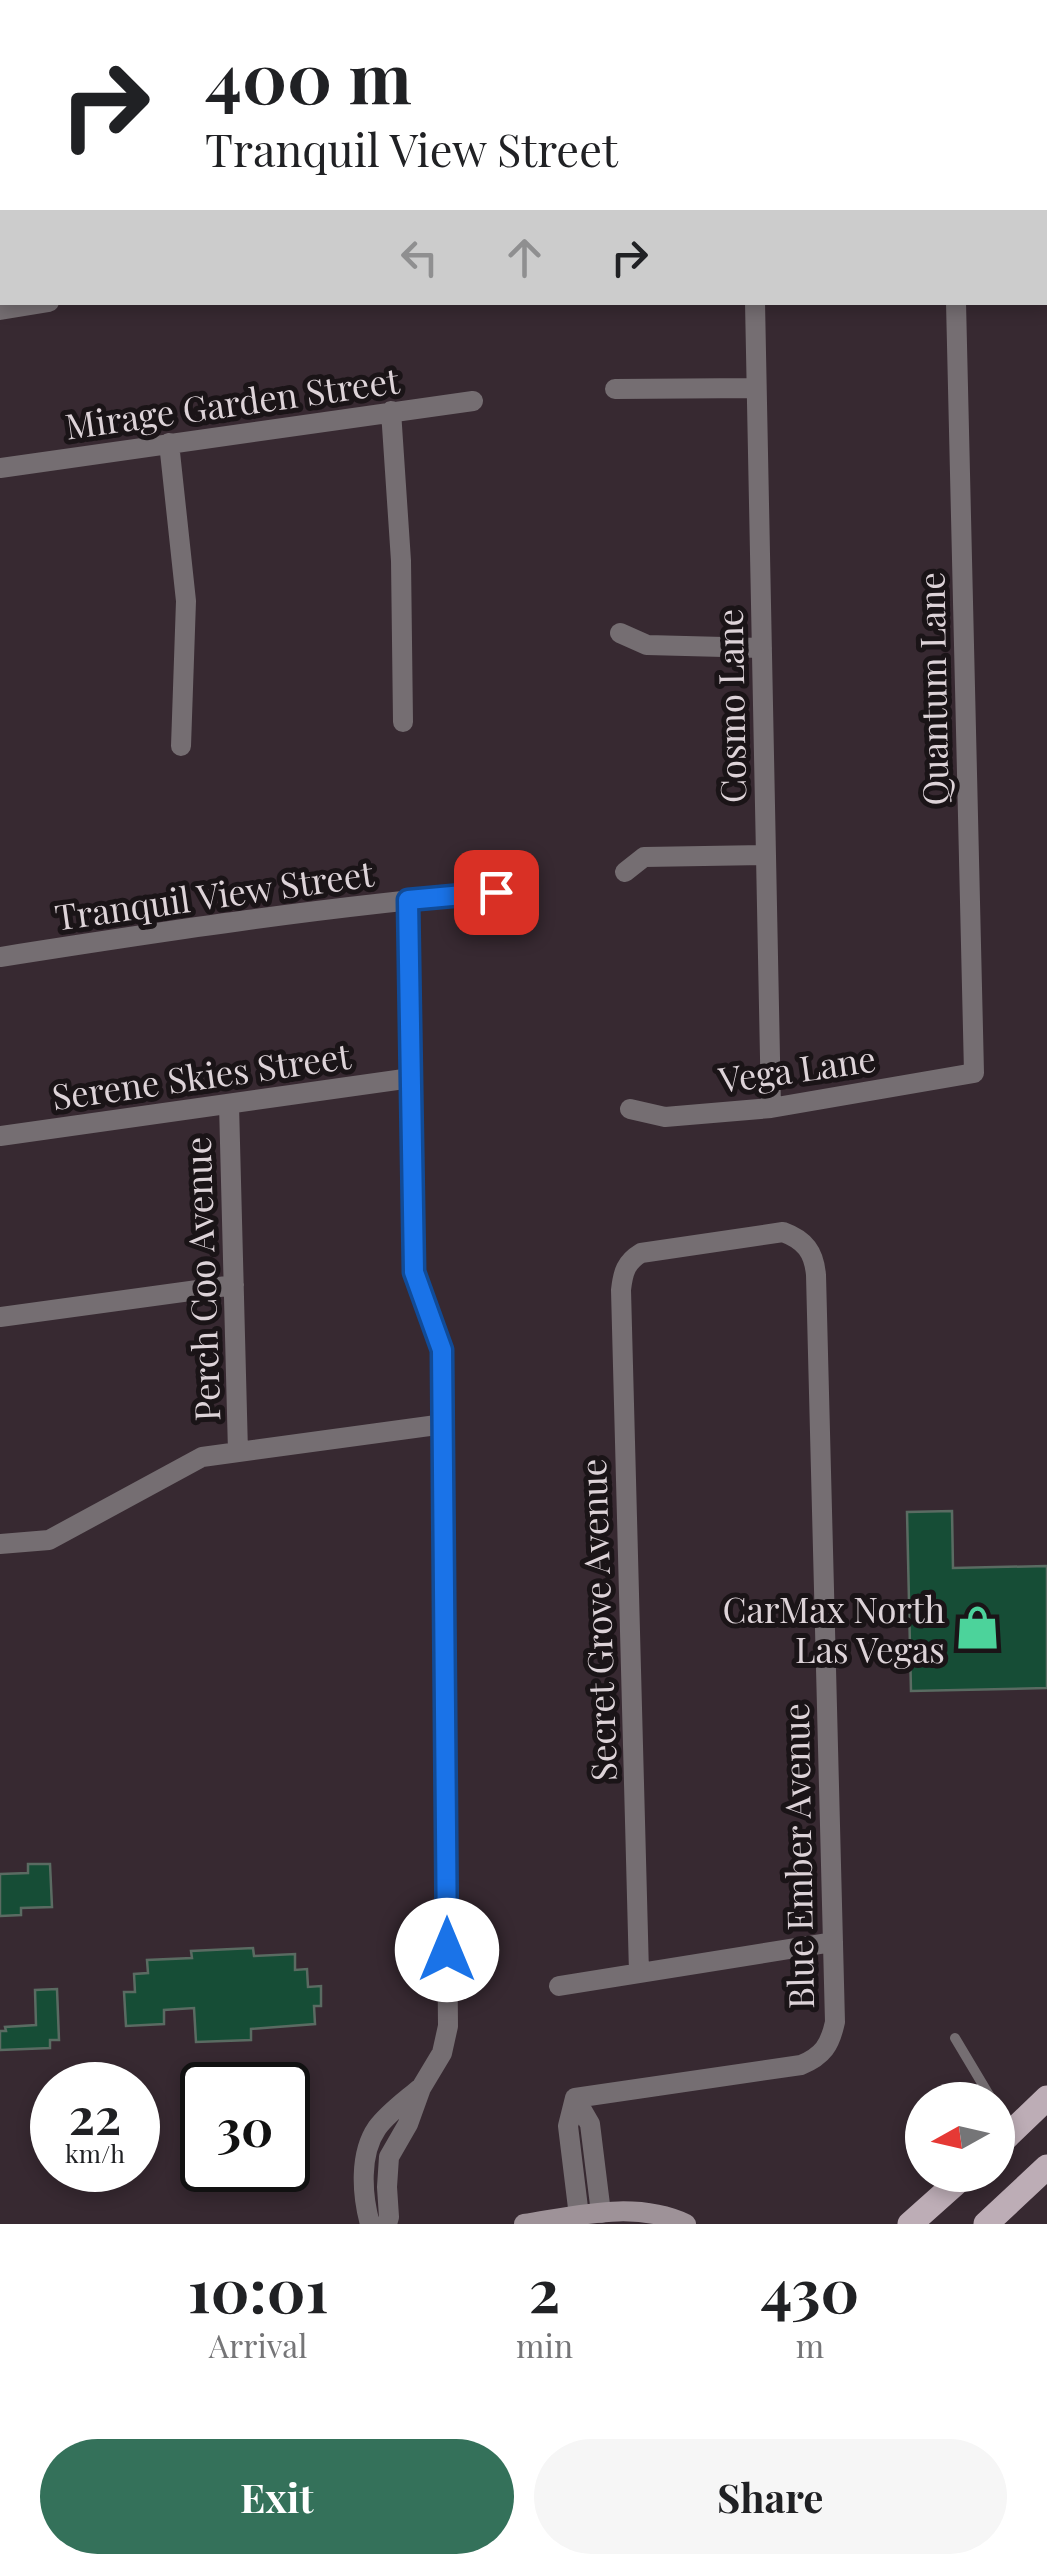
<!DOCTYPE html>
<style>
:root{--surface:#fff;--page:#f6f6f6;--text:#202124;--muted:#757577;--accent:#34715a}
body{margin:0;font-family:"Playfair Display",serif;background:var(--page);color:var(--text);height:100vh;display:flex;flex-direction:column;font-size:38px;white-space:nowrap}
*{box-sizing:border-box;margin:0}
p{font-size:32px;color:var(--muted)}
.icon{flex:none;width:55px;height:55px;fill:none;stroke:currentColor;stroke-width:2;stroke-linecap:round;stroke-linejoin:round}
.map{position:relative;height:2224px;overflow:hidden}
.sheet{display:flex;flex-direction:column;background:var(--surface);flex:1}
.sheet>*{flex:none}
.banner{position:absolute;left:0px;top:0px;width:1048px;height:305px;box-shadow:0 5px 15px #0003;background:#fff;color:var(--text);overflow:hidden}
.needle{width:65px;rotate:262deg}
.tools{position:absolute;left:905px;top:2082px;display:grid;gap:20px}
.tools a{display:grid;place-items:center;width:110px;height:110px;border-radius:50%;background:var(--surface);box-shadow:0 5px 15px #0003;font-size:50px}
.speed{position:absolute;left:30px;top:2062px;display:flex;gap:20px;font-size:50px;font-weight:700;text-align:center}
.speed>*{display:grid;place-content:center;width:130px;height:130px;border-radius:50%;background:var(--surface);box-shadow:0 5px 15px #0003;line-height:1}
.speed small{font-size:25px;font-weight:400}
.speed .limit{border:5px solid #111;border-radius:15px;background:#fff;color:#111}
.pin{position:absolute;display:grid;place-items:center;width:85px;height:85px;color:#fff;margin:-42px;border-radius:20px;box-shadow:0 5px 15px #0006}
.me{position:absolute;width:110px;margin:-55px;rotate:0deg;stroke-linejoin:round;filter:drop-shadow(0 0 8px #0008)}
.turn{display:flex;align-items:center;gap:35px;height:210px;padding:0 40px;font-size:45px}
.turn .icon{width:130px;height:130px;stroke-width:2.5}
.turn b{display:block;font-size:70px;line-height:85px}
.lanes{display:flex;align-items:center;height:95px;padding:0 40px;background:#0003;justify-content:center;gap:50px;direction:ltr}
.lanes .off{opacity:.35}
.eta{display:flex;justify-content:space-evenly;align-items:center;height:170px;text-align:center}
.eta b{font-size:60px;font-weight:700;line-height:70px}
.button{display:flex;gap:20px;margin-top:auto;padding:20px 40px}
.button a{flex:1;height:115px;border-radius:60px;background:var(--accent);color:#fff;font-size:40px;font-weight:700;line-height:115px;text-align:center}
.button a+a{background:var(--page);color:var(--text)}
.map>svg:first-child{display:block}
.building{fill:#164d36;stroke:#5a6b62;stroke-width:2.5}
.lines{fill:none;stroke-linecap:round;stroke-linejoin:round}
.path{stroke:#8a7e85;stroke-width:4;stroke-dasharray:2.5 8;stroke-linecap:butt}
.service{stroke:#756e72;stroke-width:10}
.minor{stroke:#756e72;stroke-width:20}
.tertiary{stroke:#756e72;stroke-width:20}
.secondary{stroke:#9e9298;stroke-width:20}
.primary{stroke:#bdadb6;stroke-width:25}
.route-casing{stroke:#114b97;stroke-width:25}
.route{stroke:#1a73e8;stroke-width:18}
.labels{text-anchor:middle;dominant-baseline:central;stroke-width:10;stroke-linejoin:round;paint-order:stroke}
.street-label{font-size:35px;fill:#ddd3d8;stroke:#1a1417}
.poi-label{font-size:35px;fill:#ddd3d8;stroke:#1a1417;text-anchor:end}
</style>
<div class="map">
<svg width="1047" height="2224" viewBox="0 0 1047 2224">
<rect width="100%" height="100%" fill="#372931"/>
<path class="building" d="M952,1511L953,1568L1047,1566V1688L911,1691L907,1512Z
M28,1864H50L52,1907L21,1908V1915L0,1916V1874L28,1873Z
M253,1948L254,1956L295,1954V1970L307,1969L308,1987L321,1986V2006H314L315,2024L251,2029V2040L196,2042L194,2008L164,2010V2024L126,2026L124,1992H135L134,1974L148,1973L147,1960L192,1958L191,1951Z
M57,1989L59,2040H50V2048L0,2050V2031H6L5,2027L36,2025L35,1990Z"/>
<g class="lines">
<path class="path" d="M743,0L744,2"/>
<path class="service" d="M955,2038L992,2100
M998,2112L1009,2134"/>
<path class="minor" d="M289,0V2
M497,0V2
M632,0V2
M957,0V2
M0,178L2,177
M755,302L771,1108
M615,389L756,388
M391,411L401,561L403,722
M169,443L186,601L181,746
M0,468L473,401
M620,633L647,645L762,648
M625,872L644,857L766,855
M0,957C165,931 330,906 496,892
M229,1104L238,1452
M630,1109L665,1117L771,1108L974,1073L956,302
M0,1136L411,1078
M0,1317L234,1285
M0,1544L49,1540L202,1457L444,1424
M559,1986L833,1942
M575,2098L801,2065C823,2056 830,2045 835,2022L816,1275C814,1252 805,1240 783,1232L641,1253C626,1262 623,1272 621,1290L639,1973
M575,2098L590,2124L601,2213
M575,2098L568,2126L579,2216
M370,2224C362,2195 359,2154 377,2128C388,2113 405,2101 419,2089
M387,2224L389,2217L387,2187L389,2157L408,2124L421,2088L442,2053L448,2026L442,1350L414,1272L409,900"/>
<path class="tertiary" d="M1045,166H1047
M0,310L49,302"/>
<path class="secondary" d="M524,2224C577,2216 635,2200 686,2224"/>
<path class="primary" d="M998,2145L1047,2098
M910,2224L965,2175
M986,2224L1047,2167"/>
</g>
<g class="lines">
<defs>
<path id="route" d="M447,1950L442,1350L414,1272L408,900L496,892"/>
</defs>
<use href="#route" class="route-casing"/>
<use href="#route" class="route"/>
</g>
<defs>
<symbol id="shop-bare" viewBox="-9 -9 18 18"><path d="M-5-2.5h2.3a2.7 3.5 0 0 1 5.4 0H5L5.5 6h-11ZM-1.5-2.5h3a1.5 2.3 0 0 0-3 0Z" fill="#4cd39b" stroke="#1a1417" stroke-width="2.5" paint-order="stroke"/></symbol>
</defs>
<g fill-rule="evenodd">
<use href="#shop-bare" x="946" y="1596" width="63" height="63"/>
</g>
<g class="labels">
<g class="street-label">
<text transform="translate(232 402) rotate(-8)">Mirage Garden Street</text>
<text transform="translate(932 689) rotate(-91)">Quantum Lane</text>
<text transform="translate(730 706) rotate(-91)">Cosmo Lane</text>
<text transform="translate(214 894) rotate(-8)">Tranquil View Street</text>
<text transform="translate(797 1068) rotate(-8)">Vega Lane</text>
<text transform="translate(201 1075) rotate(-8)">Serene Skies Street</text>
<text transform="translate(201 1279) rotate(-92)">Perch Coo Avenue</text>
<text transform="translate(597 1620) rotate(-92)">Secret Grove Avenue</text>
<text transform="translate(797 1856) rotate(-91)">Blue Ember Avenue</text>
</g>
<g class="poi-label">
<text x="945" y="1608">CarMax North<tspan x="945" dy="40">Las Vegas</tspan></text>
</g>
</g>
</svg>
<div class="tools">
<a><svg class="needle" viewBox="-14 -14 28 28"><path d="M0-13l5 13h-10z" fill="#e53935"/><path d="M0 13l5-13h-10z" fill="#757577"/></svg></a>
</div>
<div class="speed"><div>22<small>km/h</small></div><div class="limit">30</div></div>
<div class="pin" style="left:496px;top:892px;background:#d93025"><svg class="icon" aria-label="arrive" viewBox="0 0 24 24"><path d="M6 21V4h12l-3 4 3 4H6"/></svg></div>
<svg class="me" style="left:447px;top:1950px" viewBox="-20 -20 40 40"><circle r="19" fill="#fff"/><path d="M0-13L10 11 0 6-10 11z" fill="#1a73e8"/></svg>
<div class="banner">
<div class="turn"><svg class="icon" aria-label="right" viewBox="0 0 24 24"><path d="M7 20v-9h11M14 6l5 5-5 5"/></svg><div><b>400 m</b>Tranquil View Street</div></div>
<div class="lanes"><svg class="icon off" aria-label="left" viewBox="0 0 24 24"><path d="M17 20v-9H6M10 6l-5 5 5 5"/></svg><svg class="icon off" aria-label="ahead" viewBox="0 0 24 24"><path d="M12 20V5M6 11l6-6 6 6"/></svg><svg class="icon" aria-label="right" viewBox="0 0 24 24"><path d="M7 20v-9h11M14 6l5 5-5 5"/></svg></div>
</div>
</div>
<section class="sheet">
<div class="eta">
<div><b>10:01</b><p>Arrival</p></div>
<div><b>2</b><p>min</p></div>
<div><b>430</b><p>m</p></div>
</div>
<div class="button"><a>Exit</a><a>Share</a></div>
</section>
